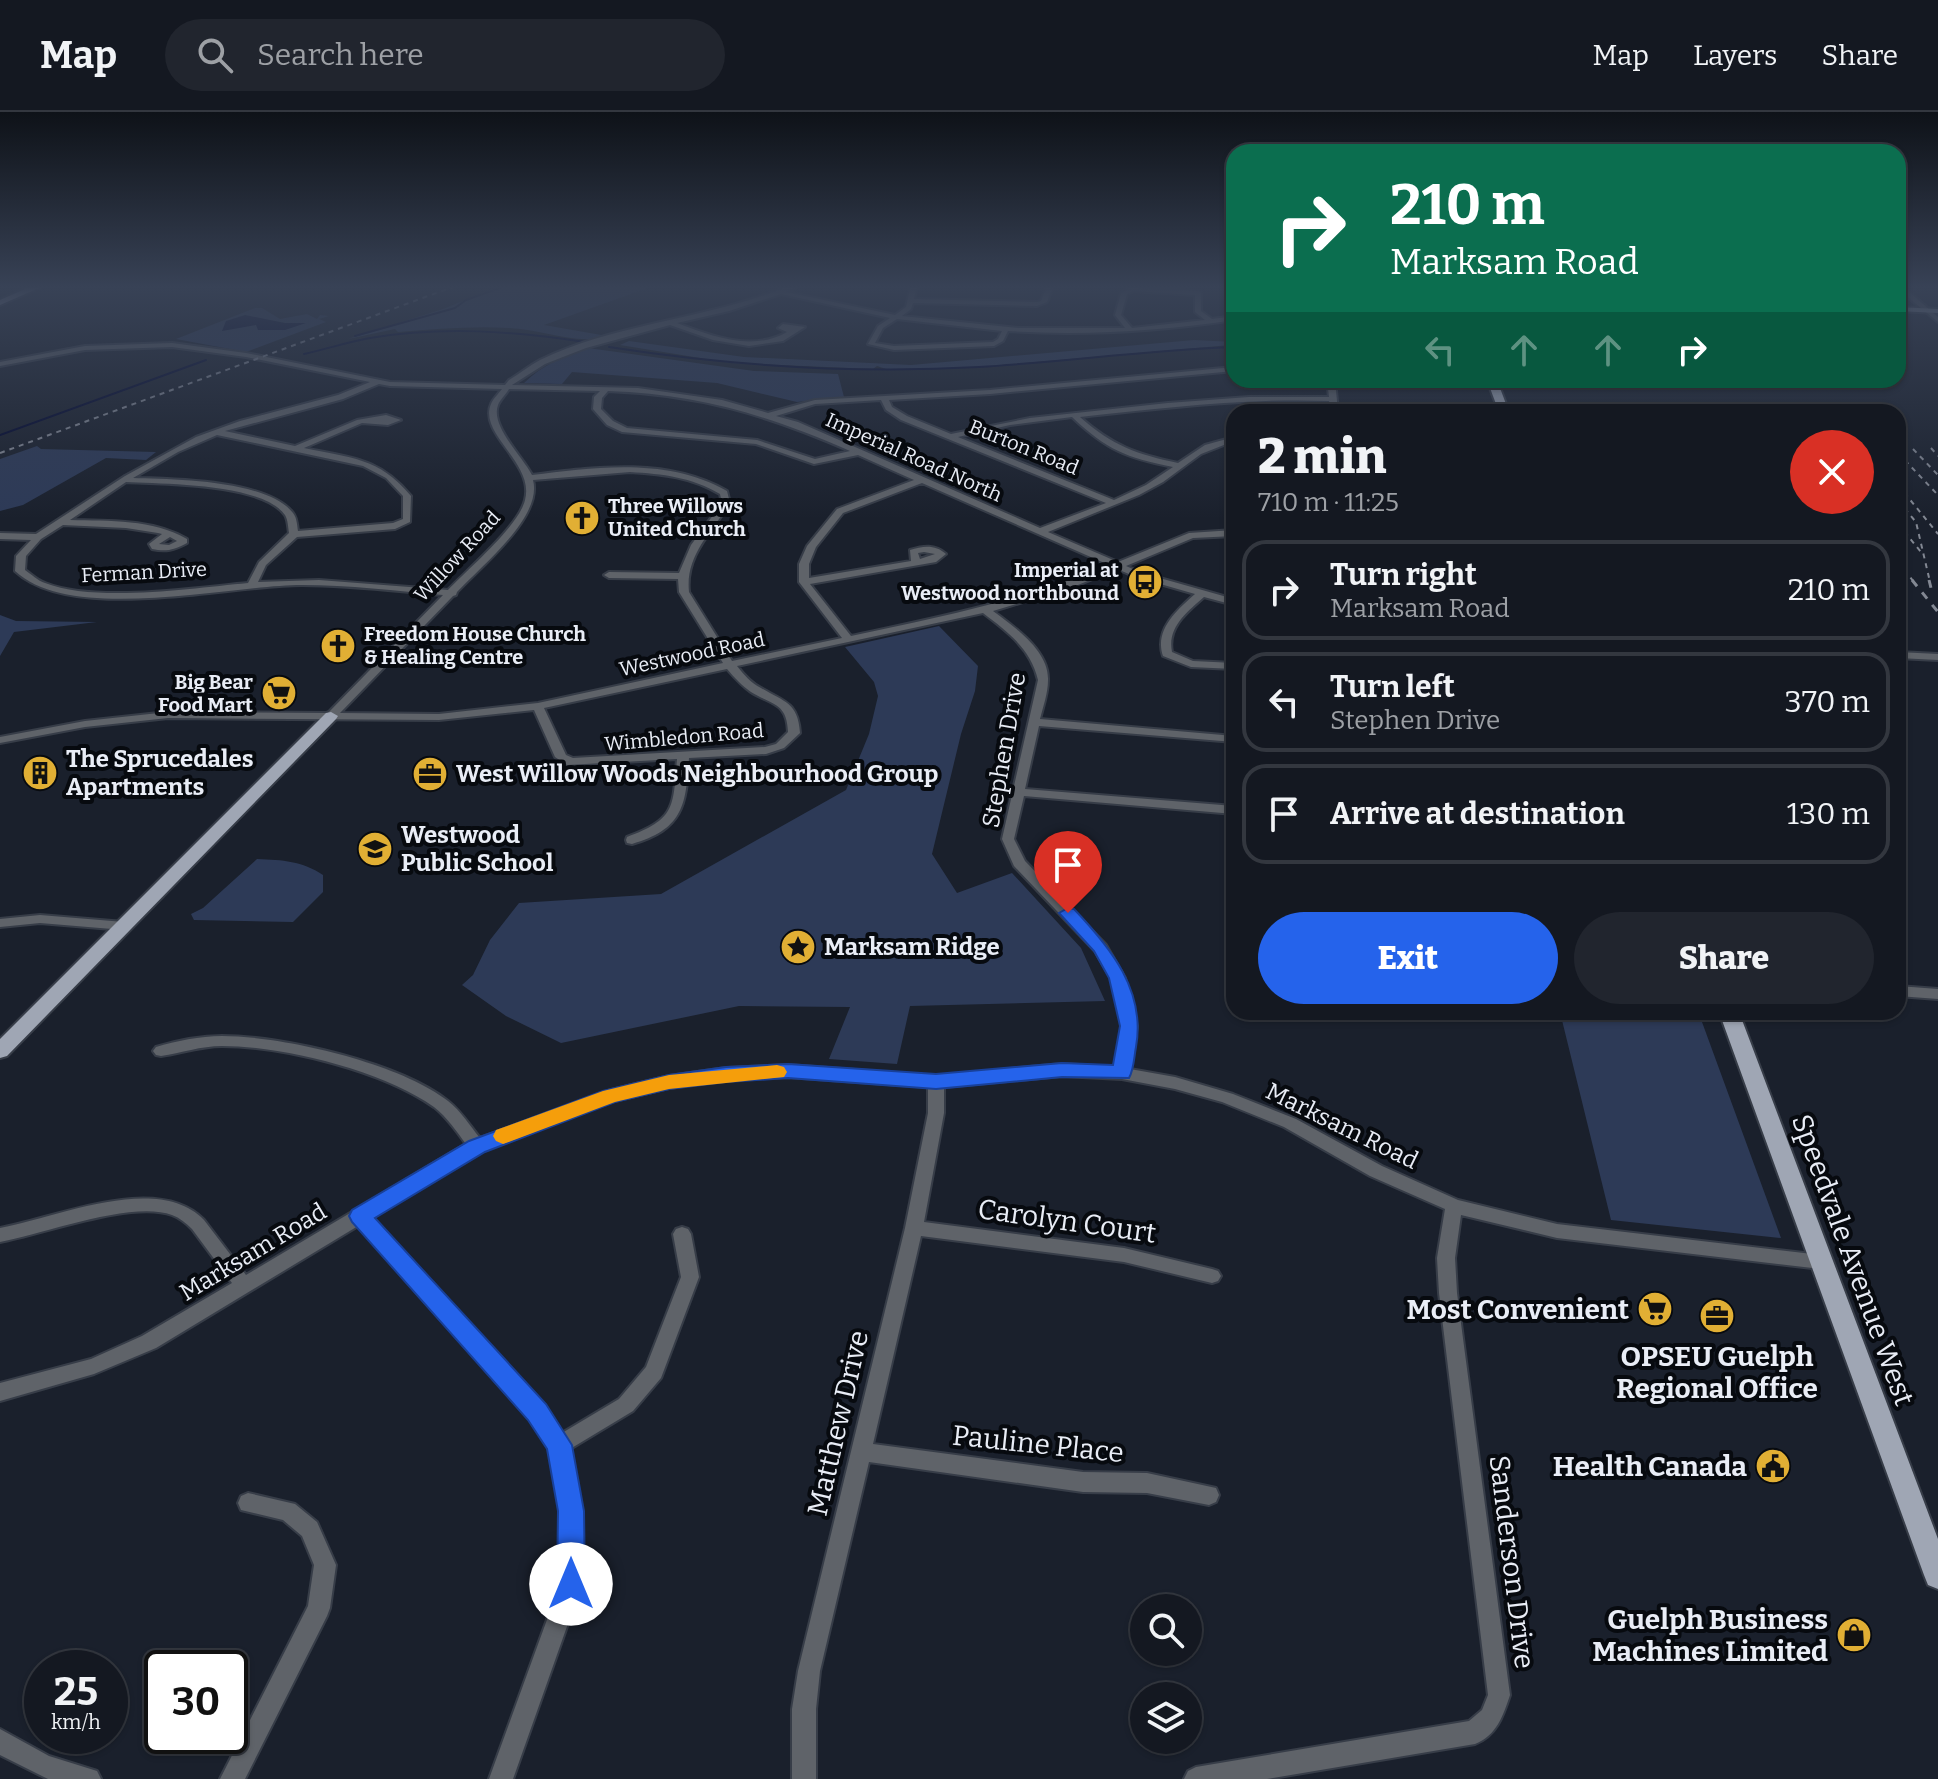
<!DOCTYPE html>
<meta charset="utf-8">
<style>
:root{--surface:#141821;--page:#21252e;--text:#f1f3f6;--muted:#9da0a5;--line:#33373f;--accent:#2563eb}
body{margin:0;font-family:Bitter,serif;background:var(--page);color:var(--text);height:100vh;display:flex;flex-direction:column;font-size:30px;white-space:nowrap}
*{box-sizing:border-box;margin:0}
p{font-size:26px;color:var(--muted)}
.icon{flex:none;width:44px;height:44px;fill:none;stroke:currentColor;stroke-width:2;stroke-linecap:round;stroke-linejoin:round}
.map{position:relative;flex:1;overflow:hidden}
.drawer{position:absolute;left:1226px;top:292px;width:680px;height:616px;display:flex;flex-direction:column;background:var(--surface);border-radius:24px;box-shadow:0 2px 6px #0004,0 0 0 2px var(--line)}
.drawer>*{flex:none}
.hud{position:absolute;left:1226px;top:32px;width:680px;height:244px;border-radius:24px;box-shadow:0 2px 6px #0004,0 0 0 2px var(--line);background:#0b6e4f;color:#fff;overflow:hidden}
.tools{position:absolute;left:1130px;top:1482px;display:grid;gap:16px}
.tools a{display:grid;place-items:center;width:72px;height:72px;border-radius:50%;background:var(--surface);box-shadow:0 2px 6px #0004,0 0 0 2px var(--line);font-size:40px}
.speed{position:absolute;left:24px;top:1538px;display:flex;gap:16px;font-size:40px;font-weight:700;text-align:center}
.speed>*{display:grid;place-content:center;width:104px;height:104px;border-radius:50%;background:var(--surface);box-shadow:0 2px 6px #0004,0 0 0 2px var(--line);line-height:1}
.speed small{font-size:20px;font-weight:400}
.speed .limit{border:4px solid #111;border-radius:12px;background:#fff;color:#111}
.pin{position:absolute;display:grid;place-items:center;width:68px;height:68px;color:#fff;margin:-82px -34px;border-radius:50% 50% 50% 0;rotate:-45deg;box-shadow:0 0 8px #0007}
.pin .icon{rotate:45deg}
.me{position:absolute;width:88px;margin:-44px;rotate:0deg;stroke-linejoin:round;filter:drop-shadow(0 0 6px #0008)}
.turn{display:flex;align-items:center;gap:28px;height:168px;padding:0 32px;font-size:36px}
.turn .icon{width:104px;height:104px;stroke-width:2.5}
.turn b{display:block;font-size:56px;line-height:68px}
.lanes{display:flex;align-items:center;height:76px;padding:0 32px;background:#0003;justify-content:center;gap:40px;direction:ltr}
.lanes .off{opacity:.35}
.round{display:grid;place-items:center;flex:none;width:84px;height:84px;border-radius:42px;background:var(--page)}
.head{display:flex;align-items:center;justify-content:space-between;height:136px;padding:0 32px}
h1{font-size:48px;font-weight:800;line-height:60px}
.cta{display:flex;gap:16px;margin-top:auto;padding:16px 32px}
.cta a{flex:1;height:92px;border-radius:48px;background:var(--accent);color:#fff;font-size:32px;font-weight:800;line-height:92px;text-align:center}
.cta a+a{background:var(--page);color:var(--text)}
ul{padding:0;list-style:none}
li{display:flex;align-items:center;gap:24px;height:100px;margin:0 16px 12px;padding:0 16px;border:4px solid var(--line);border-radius:24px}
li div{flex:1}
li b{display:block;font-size:30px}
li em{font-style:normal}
header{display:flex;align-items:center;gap:48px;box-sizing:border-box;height:112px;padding:0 40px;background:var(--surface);border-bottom:2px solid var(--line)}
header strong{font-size:38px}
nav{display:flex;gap:44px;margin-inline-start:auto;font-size:28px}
.search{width:560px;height:72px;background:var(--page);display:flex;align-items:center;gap:20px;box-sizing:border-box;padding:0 28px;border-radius:44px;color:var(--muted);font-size:30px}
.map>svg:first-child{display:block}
.green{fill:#2d3a57}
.water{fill:#01072e}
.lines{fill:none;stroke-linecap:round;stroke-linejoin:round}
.stream{stroke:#01072e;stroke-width:2}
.minor-casing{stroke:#373d48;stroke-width:4}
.major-casing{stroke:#373d48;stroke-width:4}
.minor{fill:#5f6369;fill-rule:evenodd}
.major{fill:#9fa6b4;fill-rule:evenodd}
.rail-far1{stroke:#838893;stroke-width:2;stroke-dasharray:5 5;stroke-linecap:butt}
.rail{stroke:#838893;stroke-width:3;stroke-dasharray:8 8;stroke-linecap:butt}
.route{fill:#2563eb;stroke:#184099;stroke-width:2}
.slow{fill:#f59e0b}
.labels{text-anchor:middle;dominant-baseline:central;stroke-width:8;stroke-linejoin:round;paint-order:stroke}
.far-street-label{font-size:20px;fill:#e9edf6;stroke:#070a0f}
.far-poi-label{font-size:20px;font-weight:bold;fill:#e9edf6;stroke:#070a0f;text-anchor:start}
.street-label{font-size:24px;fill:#e9edf6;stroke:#070a0f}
.poi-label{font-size:24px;font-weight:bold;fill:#e9edf6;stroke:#070a0f;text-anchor:start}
.near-street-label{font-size:28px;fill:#e9edf6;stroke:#070a0f}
.near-poi-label{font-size:28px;font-weight:bold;fill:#e9edf6;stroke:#070a0f;text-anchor:end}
</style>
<header>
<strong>Map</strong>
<div class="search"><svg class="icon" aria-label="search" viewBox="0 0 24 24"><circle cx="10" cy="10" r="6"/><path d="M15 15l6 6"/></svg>Search here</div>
<nav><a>Map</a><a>Layers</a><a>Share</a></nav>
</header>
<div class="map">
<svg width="1938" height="1667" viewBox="0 0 1938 1667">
<rect width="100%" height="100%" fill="#1a202c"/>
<path class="green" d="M502,173H656L544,213L607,224C579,234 540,217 509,216C472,214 435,217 398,220L395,217L348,227L443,197Z
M255,196H262L280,207L307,202L317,207L320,203L329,204L319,207L326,210L246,240L176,227Z
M1194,228L1234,230L1230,233L979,255L889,258L877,254L873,257L731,251L620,233L629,229L744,245L911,253Z
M588,236L754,259L838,262L844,285L797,290L717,271L572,260L562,272L524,271C542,253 564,244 588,236Z
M37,334L41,337L156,340L146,348L106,346L23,393L0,399V347Z
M0,503L16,509L97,510L14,520L0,544Z
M939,514L978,554L975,579L961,622L932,742L957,781L1012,761L1081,836L1105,889L910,894L897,952L829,947L850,895L739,894L561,931L506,904L462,873L473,863L490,828L519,791L661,782L846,678L869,622L878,584L874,570L845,535Z
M257,747C283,748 302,749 323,763V780L293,810L194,808L191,802L203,796Z
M1560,900L1702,910L1781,1126L1611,1108Z"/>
<path class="water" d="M245,203L285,211H306L285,218H258L256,213L222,219L226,209Z"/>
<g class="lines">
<path class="stream" d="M355,224L455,196L466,188L508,173
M609,235C732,254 855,262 979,255C1064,250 1149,238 1234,235
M304,242C326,237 348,230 370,226C442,214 514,219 585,230
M0,323L206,248"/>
<defs>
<path id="minor" d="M791,173H800L786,180L895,203L906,195L911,173H917L914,187L1037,190L1041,189L1046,177L1043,173H1049L1052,177L1047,190L1037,194L913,191L911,197L902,204L1019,216H1125L1115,203L1121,181L1130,176L1198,179L1201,181V199L1212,207L1234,204V208C1160,219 1084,224 1008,219L1003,229L994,234L894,238L868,232L878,214L890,206L781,182L729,199L677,211C711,224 753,240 787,220L778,216L783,212L805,215L783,229L749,234L713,228L670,213L586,236L545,252L512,273L638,276L722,288L768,301L815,288L990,278L1234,255V259L990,282L889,288L892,295L907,304L951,322L1030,306L1168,291L1249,285H1329L1327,268H1335L1338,300H1330L1329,289C1246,286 1163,296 1080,305C1113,334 1136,342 1178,351L1205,333L1234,325V329L1201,342L1163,370L1139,383L1048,420L1118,450L1189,421L1234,418V424L1193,426L1126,454L1142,461L1234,487V493L1204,485C1187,500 1167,515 1172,540L1193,549L1234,551V557L1191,555L1163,544C1154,518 1177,498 1195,482L1136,465L1117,457L1073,475L993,499C1014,515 1049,538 1048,568C1048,581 1043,595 1040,607L1234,624V630L1039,614L1025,677L1234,694V702L1024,684L1014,727L1025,749L1106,833L1125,866L1137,914L1130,957L1175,965L1233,982L1296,1007L1382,1054L1458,1088L1557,1112L1821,1143L1827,1145L1830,1150L1827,1155L1821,1157L1557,1126L1461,1103L1455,1146L1457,1181L1510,1583C1503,1604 1497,1623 1475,1632L1267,1667H1184L1188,1659L1196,1655L1469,1609L1482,1598L1488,1583L1439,1181L1437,1146L1445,1097L1370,1064L1284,1015L1222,990L1175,977L1122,967L1062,964L944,975V1001L924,1110L1124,1136L1212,1157L1218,1159L1221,1164L1218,1169L1212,1171L1124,1150L921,1124L873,1332L1083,1360L1147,1361L1216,1376L1219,1383L1216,1390L1209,1393L1147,1381L1083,1380L869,1350L820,1559L816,1597V1667H792V1597L798,1559L905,1116L928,1001V975L788,965L726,968L669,976L614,989L483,1038L372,1105L544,1294L562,1321L619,1287L646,1255L681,1165L673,1122L676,1117L682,1115L688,1117L691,1122L699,1165L661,1266L633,1299L570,1337L581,1399L582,1472L513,1667H489L560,1472L561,1399L550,1336L530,1306L358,1114L156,1236L94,1262L0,1289V1271L91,1247L142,1224L232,1171L192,1117C186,1111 180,1106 172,1103C132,1088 43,1122 0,1130V1116C56,1106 158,1060 204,1108L246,1163L466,1032C457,1020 447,1005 434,995C383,959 284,934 222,934C201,934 181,941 161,944L156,943L153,939L156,935C176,929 200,924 222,924C283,924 400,951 448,989C461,999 470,1014 480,1026L611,978L669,964L726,956L788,953L936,964L1062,952L1115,955L1123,914L1111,866L1095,839L1014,754L1002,727L1038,568C1031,537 1008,520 983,501L737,554C744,563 751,571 761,576C784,590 798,590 800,621L784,636L766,642L689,646C686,694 683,717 632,732L627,731L626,728L627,725C676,707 673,695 677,647L567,653L555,645L534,598L439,608L168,606L85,615L0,631V625L85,609L168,600L328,601L443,483C396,479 349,473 302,473C228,473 72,512 15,459L16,444L31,428L0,427V421L36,422L125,364L196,325L240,309L338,283L370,270L246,245L172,235L85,238L0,254V250L85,234L172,231L246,241L390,270L505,273L509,268C519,262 529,254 540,248C619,210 711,207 791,173ZM1133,179L1195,183V200L1205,208L1132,216L1121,203L1127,182ZM897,207L1002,219L998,227L993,230L894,234L875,231L883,216ZM379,272L390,274L502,277C499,281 493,287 491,292C478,322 535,351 525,388C519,414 468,457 448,478L319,468L258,470L266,453L297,425L395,417L410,410L411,384C379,345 350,346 304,336L362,311L388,313L401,308L386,303L357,308L295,334L225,319L343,287ZM509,277L600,279L594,285L593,297L607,313L622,320L756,332L814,352L858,343L914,368L837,397L807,434L799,452V470L842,526L732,549L689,480C685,443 712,420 730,391L727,379C668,345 596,355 532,363C523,345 490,314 498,293C500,288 506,282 509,277ZM608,279C698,282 768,303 850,339L815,347L757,328L627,316L613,309L601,297L602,286ZM881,288L886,298L901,308L1106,391L1040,416L798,310L776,304L815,292ZM1072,305C1107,338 1127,346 1173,355L1146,373L1114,388L958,325L1010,313ZM217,323L363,354L386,366L403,384V407L393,411L298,419C297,413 297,406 293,401C267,368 174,367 133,366L178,340ZM630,360C663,362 691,365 720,382L722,391L691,433L679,461L609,460L604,463L609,466L678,467L679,480L723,551L538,591L439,602L340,601L453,484L456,483L457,480C481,454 543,405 533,368ZM126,370C163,372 262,371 285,403C288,408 288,415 289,421L259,450L248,471C193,476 96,491 45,471C38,469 31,462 25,458L26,444L41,427L63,413L126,416L158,421L162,422L149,432L152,437C166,440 174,438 187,431V427C153,407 109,409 70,408ZM922,371L1109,453C1026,488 939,505 851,524L810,472L936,450L946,442C935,432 923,434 910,438L911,449L809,466V452L816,435L843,401ZM170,425L177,429L169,433L159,432ZM924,440L935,442L920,447L918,441ZM727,557C734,565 742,574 751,580C772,593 787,590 788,620L776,632L765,635L573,646L566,643L544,596Z
M1898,173H1901L1938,205V210L1898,177Z
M1898,540L1938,542V548L1898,546Z
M40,803L124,810L131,814L124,818L40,811L0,815V807Z
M1898,874L1938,877V887L1898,884Z
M248,1381L295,1392L317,1410L336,1453L330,1496L327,1504L245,1667H220L308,1494L314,1453L302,1424L283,1408L241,1398L238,1391L241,1384Z
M0,1617L49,1644L97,1659L101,1667H48L0,1643Z"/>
<path id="major" d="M34,173H46L0,193V188Z
M1898,195L1938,197V201L1898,199Z
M1487,268H1497L1509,300H1499Z
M331,600L338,604L336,607L7,944L0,946V927L326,601Z
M1719,900H1739L1938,1427V1477L1928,1473L1924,1463Z"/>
</defs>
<use href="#minor" class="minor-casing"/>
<use href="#major" class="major-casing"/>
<use href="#minor" class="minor"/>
<use href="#major" class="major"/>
<path class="rail-far1" d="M1931,336L1938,344
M1913,337L1938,363
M0,341L458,173
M1898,341L1938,383
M1898,373L1938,422
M1898,389L1916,410L1930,470
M1898,412L1921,440
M1898,450L1914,470"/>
<path class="rail" d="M1912,468L1938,500
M1929,468L1931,476"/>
</g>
<linearGradient id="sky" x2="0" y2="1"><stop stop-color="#0e1218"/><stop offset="0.43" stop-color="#384256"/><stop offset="1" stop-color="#384256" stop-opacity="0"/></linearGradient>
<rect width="1938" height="407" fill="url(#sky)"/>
<path class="route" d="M1068,796L1074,797C1111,836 1146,879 1136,935C1134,945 1134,957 1129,966L1062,965L936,977L788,966L726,970L669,977L615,990L485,1040L375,1106L546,1292L572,1333L584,1399L585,1472L581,1482L571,1486L561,1482L557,1472L558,1399L547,1337L528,1308L352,1110L349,1104L352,1098L469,1029L603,979L669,963L726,955L788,952L936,962L1062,951L1113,953L1120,914L1109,866L1094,839L1059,801Z"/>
<path class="slow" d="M777,953L784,955L787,960L784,965L669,977L615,990L503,1032L496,1029L493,1024L496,1018L603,979L669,963Z"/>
<defs>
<symbol id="church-disc" viewBox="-11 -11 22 22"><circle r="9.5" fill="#e1af34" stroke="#070a0f"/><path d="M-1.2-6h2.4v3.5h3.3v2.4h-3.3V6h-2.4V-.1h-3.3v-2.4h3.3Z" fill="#111"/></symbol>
<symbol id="bus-disc" viewBox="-11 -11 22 22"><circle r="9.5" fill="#e1af34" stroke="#070a0f"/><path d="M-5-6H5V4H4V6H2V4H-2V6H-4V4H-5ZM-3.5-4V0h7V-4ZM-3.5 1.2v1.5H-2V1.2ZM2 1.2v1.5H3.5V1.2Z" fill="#111"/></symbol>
<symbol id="supermarket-disc" viewBox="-11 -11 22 22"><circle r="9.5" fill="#e1af34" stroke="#070a0f"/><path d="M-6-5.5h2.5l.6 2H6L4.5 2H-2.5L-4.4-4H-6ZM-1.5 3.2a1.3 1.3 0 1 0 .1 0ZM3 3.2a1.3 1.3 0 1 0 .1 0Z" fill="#111"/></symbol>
<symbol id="building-disc" viewBox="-11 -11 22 22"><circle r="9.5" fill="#e1af34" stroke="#070a0f"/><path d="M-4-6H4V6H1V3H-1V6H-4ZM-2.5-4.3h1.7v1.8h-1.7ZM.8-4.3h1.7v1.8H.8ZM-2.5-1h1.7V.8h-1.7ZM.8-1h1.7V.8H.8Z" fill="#111"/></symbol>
<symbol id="office-disc" viewBox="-11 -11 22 22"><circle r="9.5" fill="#e1af34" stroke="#070a0f"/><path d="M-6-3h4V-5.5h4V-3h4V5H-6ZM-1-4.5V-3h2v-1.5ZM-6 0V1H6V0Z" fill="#111"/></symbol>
<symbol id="school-disc" viewBox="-11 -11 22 22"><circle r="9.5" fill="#e1af34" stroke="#070a0f"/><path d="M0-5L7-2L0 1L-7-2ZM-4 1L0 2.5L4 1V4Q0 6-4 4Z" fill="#111"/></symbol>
<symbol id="sight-disc" viewBox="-11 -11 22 22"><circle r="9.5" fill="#e1af34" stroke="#070a0f"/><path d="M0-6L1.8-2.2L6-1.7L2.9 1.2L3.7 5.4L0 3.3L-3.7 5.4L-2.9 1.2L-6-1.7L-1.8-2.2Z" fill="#111"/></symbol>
<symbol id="civic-disc" viewBox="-11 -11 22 22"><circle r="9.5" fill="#e1af34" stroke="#070a0f"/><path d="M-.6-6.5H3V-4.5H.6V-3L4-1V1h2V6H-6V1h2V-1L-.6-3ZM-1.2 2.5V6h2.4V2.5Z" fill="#111"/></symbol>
<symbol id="shop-disc" viewBox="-11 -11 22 22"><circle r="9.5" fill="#e1af34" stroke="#070a0f"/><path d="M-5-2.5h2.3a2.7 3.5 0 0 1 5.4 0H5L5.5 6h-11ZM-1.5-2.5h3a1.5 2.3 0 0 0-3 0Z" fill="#111"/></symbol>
</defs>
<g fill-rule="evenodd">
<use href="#church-disc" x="562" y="386" width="40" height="40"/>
<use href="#bus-disc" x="1125" y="450" width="40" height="40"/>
<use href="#church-disc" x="318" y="514" width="40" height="40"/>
<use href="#supermarket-disc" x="259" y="561" width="40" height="40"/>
<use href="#building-disc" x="20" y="641" width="40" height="40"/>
<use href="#office-disc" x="410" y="642" width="40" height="40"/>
<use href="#school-disc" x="355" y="717" width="40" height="40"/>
<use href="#sight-disc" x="778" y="815" width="40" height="40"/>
<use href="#supermarket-disc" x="1635" y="1177" width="40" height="40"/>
<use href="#office-disc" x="1697" y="1184" width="40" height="40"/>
<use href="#civic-disc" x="1753" y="1334" width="40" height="40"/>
<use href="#shop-disc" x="1834" y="1503" width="40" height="40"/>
</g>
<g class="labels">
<g class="far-street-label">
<text transform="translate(1024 335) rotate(22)">Burton Road</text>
<text transform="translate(914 345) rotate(24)">Imperial Road North</text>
<text transform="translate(457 444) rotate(-47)">Willow Road</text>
<text transform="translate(144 460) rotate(-3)">Ferman Drive</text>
<text transform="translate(692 542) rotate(-12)">Westwood Road</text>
<text transform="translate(684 625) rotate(-5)">Wimbledon Road</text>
</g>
<g class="far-poi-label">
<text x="608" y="394">Three Willows<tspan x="608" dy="23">United Church</tspan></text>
<text x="1119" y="458" text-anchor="end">Imperial at<tspan x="1119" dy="23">Westwood northbound</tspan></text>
<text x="364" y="522">Freedom House Church<tspan x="364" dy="23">&amp; Healing Centre</tspan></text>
<text x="253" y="570" text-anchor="end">Big Bear<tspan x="253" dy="23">Food Mart</tspan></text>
</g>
<g class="street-label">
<text transform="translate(1004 638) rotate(-80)">Stephen Drive</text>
<text transform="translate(1342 1014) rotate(26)">Marksam Road</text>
<text transform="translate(253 1140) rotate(-31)">Marksam Road</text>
</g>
<g class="poi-label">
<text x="66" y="647">The Sprucedales<tspan x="66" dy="28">Apartments</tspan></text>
<text x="456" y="662">West Willow Woods Neighbourhood Group</text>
<text x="401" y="723">Westwood<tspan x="401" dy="28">Public School</tspan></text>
<text x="824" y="835">Marksam Ridge</text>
</g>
<g class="near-street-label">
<text transform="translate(1067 1109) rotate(8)">Carolyn Court</text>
<text transform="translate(1853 1148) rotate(70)">Speedvale Avenue West</text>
<text transform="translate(838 1311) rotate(-77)">Matthew Drive</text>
<text transform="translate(1038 1332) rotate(6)">Pauline Place</text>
<text transform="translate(1512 1450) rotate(83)">Sanderson Drive</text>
</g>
<g class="near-poi-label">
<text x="1629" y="1197">Most Convenient</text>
<text x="1717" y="1244" text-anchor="middle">OPSEU Guelph<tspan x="1717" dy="32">Regional Office</tspan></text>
<text x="1747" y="1354">Health Canada</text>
<text x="1828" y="1507">Guelph Business<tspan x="1828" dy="32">Machines Limited</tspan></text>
</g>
</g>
</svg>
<div class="tools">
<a><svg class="icon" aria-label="search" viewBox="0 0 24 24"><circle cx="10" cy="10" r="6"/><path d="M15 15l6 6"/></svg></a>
<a><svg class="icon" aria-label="layers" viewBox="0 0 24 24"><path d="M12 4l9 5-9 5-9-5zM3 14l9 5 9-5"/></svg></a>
</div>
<div class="speed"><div>25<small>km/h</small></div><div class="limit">30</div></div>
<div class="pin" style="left:1068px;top:801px;background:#d93025"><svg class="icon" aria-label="arrive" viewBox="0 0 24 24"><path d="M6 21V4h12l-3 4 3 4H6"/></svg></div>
<svg class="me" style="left:571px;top:1472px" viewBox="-20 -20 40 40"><circle r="19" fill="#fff"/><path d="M0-13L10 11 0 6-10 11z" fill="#2563eb"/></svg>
<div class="hud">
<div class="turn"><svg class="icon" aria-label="right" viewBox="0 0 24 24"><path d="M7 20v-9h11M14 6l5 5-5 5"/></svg><div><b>210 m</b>Marksam Road</div></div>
<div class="lanes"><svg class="icon off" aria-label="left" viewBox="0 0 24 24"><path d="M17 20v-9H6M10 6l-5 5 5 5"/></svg><svg class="icon off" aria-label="ahead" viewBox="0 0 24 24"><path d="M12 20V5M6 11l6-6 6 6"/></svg><svg class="icon off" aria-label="ahead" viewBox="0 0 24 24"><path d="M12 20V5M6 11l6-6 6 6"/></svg><svg class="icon" aria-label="right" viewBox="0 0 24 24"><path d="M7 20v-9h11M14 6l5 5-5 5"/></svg></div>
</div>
<section class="drawer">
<div class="head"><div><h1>2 min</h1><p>710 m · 11:25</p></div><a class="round" style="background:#d93025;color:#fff"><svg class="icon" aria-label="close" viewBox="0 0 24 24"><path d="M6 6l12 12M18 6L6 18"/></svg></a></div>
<ul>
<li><svg class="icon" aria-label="right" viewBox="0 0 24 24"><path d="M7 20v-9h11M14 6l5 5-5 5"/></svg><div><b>Turn right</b><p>Marksam Road</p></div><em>210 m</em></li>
<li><svg class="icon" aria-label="left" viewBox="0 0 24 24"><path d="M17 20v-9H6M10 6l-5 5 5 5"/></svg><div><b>Turn left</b><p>Stephen Drive</p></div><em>370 m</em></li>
<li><svg class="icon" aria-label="arrive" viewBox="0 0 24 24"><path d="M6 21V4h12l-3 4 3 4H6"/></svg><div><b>Arrive at destination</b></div><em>130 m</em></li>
</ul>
<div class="cta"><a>Exit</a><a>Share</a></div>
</section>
</div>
